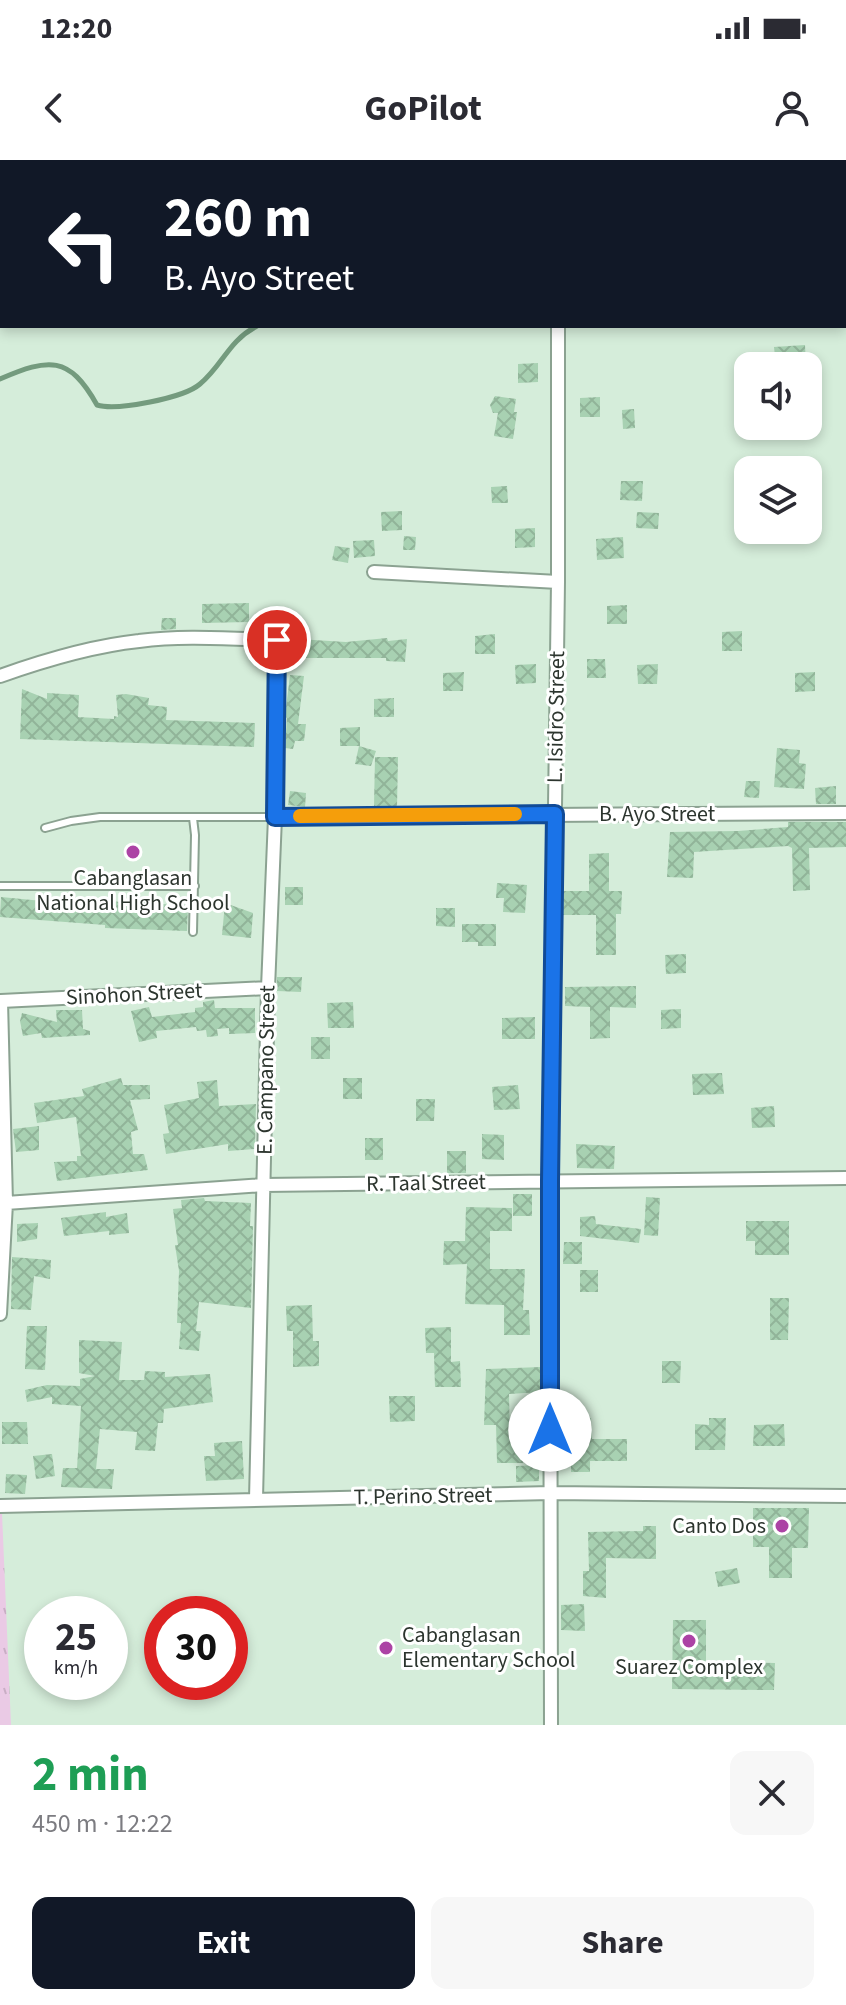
<!DOCTYPE html>
<meta charset="utf-8">
<style>
:root{--surface:#fff;--page:#f7f7f7;--text:#2b2b33;--muted:#7c7c81;--accent:#111827}
body{margin:0;font-family:"Source Sans 3",sans-serif;background:var(--page);color:var(--text);height:100vh;display:flex;flex-direction:column;font-size:30px;white-space:nowrap}
*{box-sizing:border-box;margin:0}
p{font-size:26px;color:var(--muted)}
.icon{flex:none;width:44px;height:44px;fill:none;stroke:currentColor;stroke-width:2;stroke-linecap:round;stroke-linejoin:round}
.map{position:relative;height:1565px;overflow:hidden}
.side{display:flex;flex-direction:column;background:var(--surface);flex:1}
.side>*{flex:none}
.banner{position:absolute;left:0px;top:0px;width:846px;height:168px;box-shadow:0 4px 12px #0003;background:#111827;color:#fff;overflow:hidden}
.fabs{position:absolute;left:734px;top:192px;display:grid;gap:16px}
.fabs a{display:grid;place-items:center;width:88px;height:88px;border-radius:16px;background:var(--surface);box-shadow:0 4px 12px #0003;font-size:40px}
.speed{position:absolute;left:24px;top:1436px;display:flex;gap:16px;font-size:40px;font-weight:700;text-align:center}
.speed>*{display:grid;place-content:center;width:104px;height:104px;border-radius:50%;background:var(--surface);box-shadow:0 4px 12px #0003;line-height:1}
.speed small{font-size:20px;font-weight:400}
.speed .limit{border:12px solid #d22;background:#fff;color:#111}
.pin{position:absolute;display:grid;place-items:center;width:68px;height:68px;color:#fff;margin:-34px;border:4px solid #fff;border-radius:50%;box-shadow:0 2px 8px #0007}
.me{position:absolute;width:88px;margin:-44px;rotate:0deg;stroke-linejoin:round;filter:drop-shadow(0 0 6px #0008)}
.turn{display:flex;align-items:center;gap:28px;height:168px;padding:0 32px;font-size:36px}
.turn .icon{width:104px;height:104px;stroke-width:2.5}
.turn b{display:block;font-size:56px;line-height:68px}
.round{display:grid;place-items:center;flex:none;width:84px;height:84px;border-radius:16px;background:var(--page)}
.head{display:flex;align-items:center;justify-content:space-between;height:136px;padding:0 32px}
h1{font-size:48px;font-weight:700;line-height:60px;color:#1e9e55}
.button{display:flex;gap:16px;margin-top:auto;padding:16px 32px}
.button a{flex:1;height:92px;border-radius:16px;background:var(--accent);color:#fff;font-size:32px;font-weight:700;line-height:92px;text-align:center}
.button a+a{background:var(--page);color:var(--text)}
.status{display:flex;justify-content:space-between;align-items:center;height:56px;padding:0 40px;background:var(--surface);direction:ltr}
.status svg{height:22px;fill:currentColor}
header{display:flex;justify-content:space-between;align-items:center;height:104px;padding:0 32px;background:var(--surface);font-size:36px;font-weight:700}
.map>svg:first-child{display:block}
.grass{fill:url(#grass-tufts)}
.lines{fill:none;stroke-linecap:round;stroke-linejoin:round}
.stream{stroke:#749b7e;stroke-width:5}
.building{fill:url(#building-cross-hatch)}
.service-casing{stroke:#8ba291;stroke-width:10}
.minor-casing{stroke:#8ba291;stroke-width:16}
.service{stroke:#fff;stroke-width:6}
.minor{stroke:#fff;stroke-width:12}
.route-casing{stroke:#114b97;stroke-width:20}
.route{stroke:#1a73e8;stroke-width:14}
.slow{stroke:#f59e0b;stroke-width:14}
.poi-dot{fill:#ac43a5;stroke:#fff;stroke-width:3}
.labels{text-anchor:middle;dominant-baseline:central;stroke-width:6;stroke-linejoin:round;paint-order:stroke}
.street-label{font-size:22px;fill:#2c352e;stroke:#fff}
.poi-label{font-size:22px;fill:#2c352e;stroke:#fff}
</style>
<div class="status"><b>12:20</b><svg viewBox="0 0 49 12"><path d="M0 12V9h3v3zM5 12V6h3v6zM10 12V3h3v9zM15 12V0h3v12zM26 1h20v11H26zM47 4h2v5h-2z"/></svg></div>
<header><svg class="icon" aria-label="back" viewBox="0 0 24 24"><path d="M15 5l-7 7 7 7"/></svg>GoPilot<svg class="icon" aria-label="person" viewBox="0 0 24 24"><circle cx="12" cy="8" r="4"/><path d="M4 21q1-7 8-7t8 7"/></svg></header>
<div class="map">
<svg width="846" height="1565" viewBox="0 0 846 1565">
<defs>
<pattern id="grass-tufts" width="24" height="20" patternUnits="userSpaceOnUse" patternTransform="scale(2)"><rect width="24" height="20" fill="#eacae5"/><path d="M3 7l-1-3M5 7V3M7 7l1-3M15 17l-1-3M17 17v-4M19 17l1-3" fill="none" stroke="#c9aec5"/></pattern>
<pattern id="building-cross-hatch" width="8" height="8" patternUnits="userSpaceOnUse" patternTransform="scale(2)"><rect width="8" height="8" fill="#a8d1b2"/><path d="M0 0l8 8M0 8l8-8" fill="none" stroke="#91b499"/></pattern>
</defs>
<rect width="100%" height="100%" fill="#d5edda"/>
<path class="grass" d="M0,1353H2L11,1565H0Z"/>
<g class="lines">
<path class="stream" d="M321,2V0
M0,219C49,198 69,195 97,245C117,251 184,238 200,224C223,205 228,181 257,166"/>
</g>
<path class="building" d="M805,185L806,206H776L774,187Z
M538,203V222L518,223V204Z
M495,236L516,239L514,252H517L513,279L494,276L498,253H493L490,245Z
M600,237V257H580V238Z
M634,249L635,268L623,269L622,250Z
M621,321H643L642,341L620,340Z
M507,326L508,343H492L491,327Z
M402,351V370L382,371L381,352Z
M637,352L659,353L658,369L636,368Z
M535,368V387L515,388V369Z
M404,376L416,377L415,390H403Z
M623,377L624,398L597,400L596,379Z
M374,380L375,396L354,398L353,381Z
M335,386L350,388L348,403L332,400Z
M249,443V462L202,463V444Z
M627,445V464H607V446Z
M162,458H176V469L161,470Z
M742,471V491H722V472Z
M495,474V494H475V476Z
M387,478L388,481L407,479L405,502L386,501V498H296L298,479L346,482Z
M587,499H605L606,518H587Z
M536,504V523L516,524L515,505Z
M658,504L657,524H638L637,505Z
M464,512L463,531H443V513Z
M815,512V531L795,532V513Z
M290,515L304,516L298,564H306L304,581H295L293,589L285,588L287,558L285,556Z
M22,529L47,539V533L79,535L78,557L114,559V556L118,557L116,535L126,534L149,538L148,545L167,547L166,560L255,563L254,587L20,579Z
M394,538V557H374V539Z
M360,567V586H340V568Z
M359,586L376,591L371,606L355,604Z
M777,588L800,590L799,603L806,604L804,629L774,627Z
M375,597H398L397,647H374Z
M746,621H760L759,638L744,637Z
M836,626V644H816L815,628Z
M290,631L306,633L305,647L288,645Z
M788,662H846V687L809,688L810,730L793,731L792,688L788,686L694,692L693,718L667,717L670,672L738,671L788,667Z
M609,693V731H622L621,754H616V795H596V755H563V731H589V694Z
M497,723L527,725L525,753L503,752L504,738H496Z
M285,727H303V745H285Z
M1,737L63,743L106,744V741L123,742V740H135V743L188,745L187,771L105,768V765L0,757Z
M225,743L253,753L251,778L222,775Z
M436,748H455V767L436,766Z
M462,764H496V786H478V782H462Z
M686,794V813L666,814L665,795Z
M277,817H302L301,832L277,831Z
M636,826V848L610,847V878L590,879V847L565,846V827Z
M214,840L215,848H255V873L229,874V868L217,869L218,876L207,877L206,870L197,871L196,867L156,871L157,878L139,882L131,851L149,847L152,857L195,852V848L203,847V842Z
M353,842L354,868H328L327,843Z
M681,849V868L661,869V850Z
M56,850H82L83,869L90,871V875L42,878L41,873L23,876L20,861L22,853L57,862Z
M535,857V879H502V858Z
M311,877H330V899H311Z
M722,913L724,934L693,935L692,914Z
M121,918L123,925H150V939L130,940L138,970L131,972L133,994H144L148,1010L57,1021L54,1002L77,1001V996H81L76,957L37,963L34,943L84,936L82,929Z
M343,918H362V939H343Z
M217,920L219,946L256,944L255,989L228,991V984L166,994L163,974L169,973L164,945L199,938L197,922Z
M518,925L520,949L494,950L492,927Z
M416,939H435L434,961H416Z
M774,946L775,967L752,968L751,948Z
M39,966V990L16,992L13,969Z
M482,974L504,975V1000L482,999Z
M365,978H383V1000H365Z
M576,984L615,986L614,1009L577,1008Z
M447,991H466V1013H447Z
M513,1034H532V1056H513Z
M646,1037L660,1038L658,1076L644,1075Z
M204,1038L205,1041L251,1043L250,1066H253L251,1148L199,1142L196,1171H201L199,1191L179,1189L181,1163H177L179,1111L175,1085H178L173,1049L182,1048L181,1040Z
M466,1047L512,1048V1071H490V1109H525L523,1150H529L530,1175H504V1145L465,1144L467,1104L443,1105L444,1081H465Z
M106,1052V1057L127,1053L129,1073L109,1075V1071L64,1076L61,1058Z
M595,1056L596,1064L641,1069L639,1083L580,1076V1057Z
M746,1061H789V1095H755V1081H746Z
M38,1063L37,1079L17,1082V1064Z
M564,1082H582V1104H563Z
M12,1097L51,1100L50,1119L34,1116L31,1150L11,1149Z
M580,1110H598V1132H580Z
M770,1138H789L788,1180H770Z
M312,1145L313,1181H319V1206L293,1207V1171H287L286,1146Z
M27,1166H47L45,1210L25,1209Z
M451,1167V1202L460,1201L461,1227H435L434,1193H426L425,1168Z
M79,1180L122,1182L119,1220H144L145,1211L165,1212V1217L210,1214L213,1242L164,1249L163,1263H158L155,1291L135,1290L137,1272L100,1269L96,1309H114L112,1329L61,1327L63,1308H77L81,1246L52,1244V1237L27,1242L25,1230L47,1225L80,1226V1219L95,1216L79,1213Z
M662,1201H681L680,1223H662Z
M541,1207V1232L509,1234L510,1278L522,1277L523,1303H497L496,1265H484L486,1209Z
M389,1236H415V1261L390,1262Z
M591,1258L592,1279H627V1301H590V1312H571V1290H577L575,1259Z
M709,1258H726L725,1290H695V1264L709,1265Z
M2,1262H27L28,1284H2Z
M784,1264L785,1286H753L754,1265Z
M242,1281L244,1319L206,1321L204,1296H215L214,1283Z
M52,1294L55,1316L36,1319L33,1296Z
M539,1305V1321L516,1322V1306Z
M6,1314L27,1315L25,1334L5,1333Z
M753,1348H809L808,1388H792V1418H769V1387H753Z
M643,1366H656V1399L606,1398V1438L583,1436V1411H589L588,1372L643,1371Z
M737,1408L740,1423L718,1427L715,1412Z
M584,1444L585,1471L561,1470V1445Z
M673,1460H706V1502L775,1503L774,1530L672,1529Z"/>
<g class="lines">
<defs>
<path id="service" d="M193,658L195,675L193,772
M45,668L71,661L100,657H275
M0,726H195"/>
<path id="minor" d="M558,2V0
M374,412L558,422
M0,516C45,500 92,486 139,481C185,475 231,479 277,480L275,657L268,828L256,1339
M275,657L846,653
M6,1043L263,1025L846,1018
M0,1154L6,1043L1,841L268,828
M0,1346L551,1333L846,1336
M551,1565L550,1021L558,422V166"/>
</defs>
<use href="#service" class="service-casing"/>
<use href="#minor" class="minor-casing"/>
<use href="#service" class="service"/>
<use href="#minor" class="minor"/>
</g>
<g class="lines">
<defs>
<path id="route" d="M277,480L275,657L555,654L550,1021V1270"/>
</defs>
<use href="#route" class="route-casing"/>
<use href="#route" class="route"/>
<path class="slow" d="M300,656L515,654"/>
</g>
<g class="poi-dot">
<circle cx="133" cy="692" r="8"/>
<circle cx="782" cy="1366" r="8"/>
<circle cx="689" cy="1481" r="8"/>
<circle cx="386" cy="1488" r="8"/>
</g>
<g class="labels">
<g class="street-label">
<text transform="translate(556 557) rotate(-89)">L. Isidro Street</text>
<text x="657" y="654">B. Ayo Street</text>
<text transform="translate(134 834) rotate(-3)">Sinohon Street</text>
<text transform="translate(266 910) rotate(-89)">E. Campano Street</text>
<text transform="translate(426 1023) rotate(-1)">R. Taal Street</text>
<text transform="translate(423 1336) rotate(-1)">T. Perino Street</text>
</g>
<g class="poi-label">
<text x="133" y="718">Cabanglasan<tspan x="133" dy="25">National High School</tspan></text>
<text x="766" y="1366" text-anchor="end">Canto Dos</text>
<text x="402" y="1475" text-anchor="start">Cabanglasan<tspan x="402" dy="25">Elementary School</tspan></text>
<text x="689" y="1507">Suarez Complex</text>
</g>
</g>
</svg>
<div class="fabs">
<a><svg class="icon" aria-label="sound" viewBox="0 0 24 24"><path d="M4 9h4l5-4v14l-5-4H4zM17 9q2 3 0 6"/></svg></a>
<a><svg class="icon" aria-label="layers" viewBox="0 0 24 24"><path d="M12 4l9 5-9 5-9-5zM3 14l9 5 9-5"/></svg></a>
</div>
<div class="speed"><div>25<small>km/h</small></div><div class="limit">30</div></div>
<div class="pin" style="left:277px;top:480px;background:#d93025"><svg class="icon" aria-label="arrive" viewBox="0 0 24 24"><path d="M6 21V4h12l-3 4 3 4H6"/></svg></div>
<svg class="me" style="left:550px;top:1270px" viewBox="-20 -20 40 40"><circle r="19" fill="#fff"/><path d="M0-13L10 11 0 6-10 11z" fill="#1a73e8"/></svg>
<div class="banner">
<div class="turn"><svg class="icon" aria-label="left" viewBox="0 0 24 24"><path d="M17 20v-9H6M10 6l-5 5 5 5"/></svg><div><b>260 m</b>B. Ayo Street</div></div>
</div>
</div>
<section class="side">
<div class="head"><div><h1>2 min</h1><p>450 m · 12:22</p></div><a class="round"><svg class="icon" aria-label="close" viewBox="0 0 24 24"><path d="M6 6l12 12M18 6L6 18"/></svg></a></div>
<div class="button"><a>Exit</a><a>Share</a></div>
</section>
